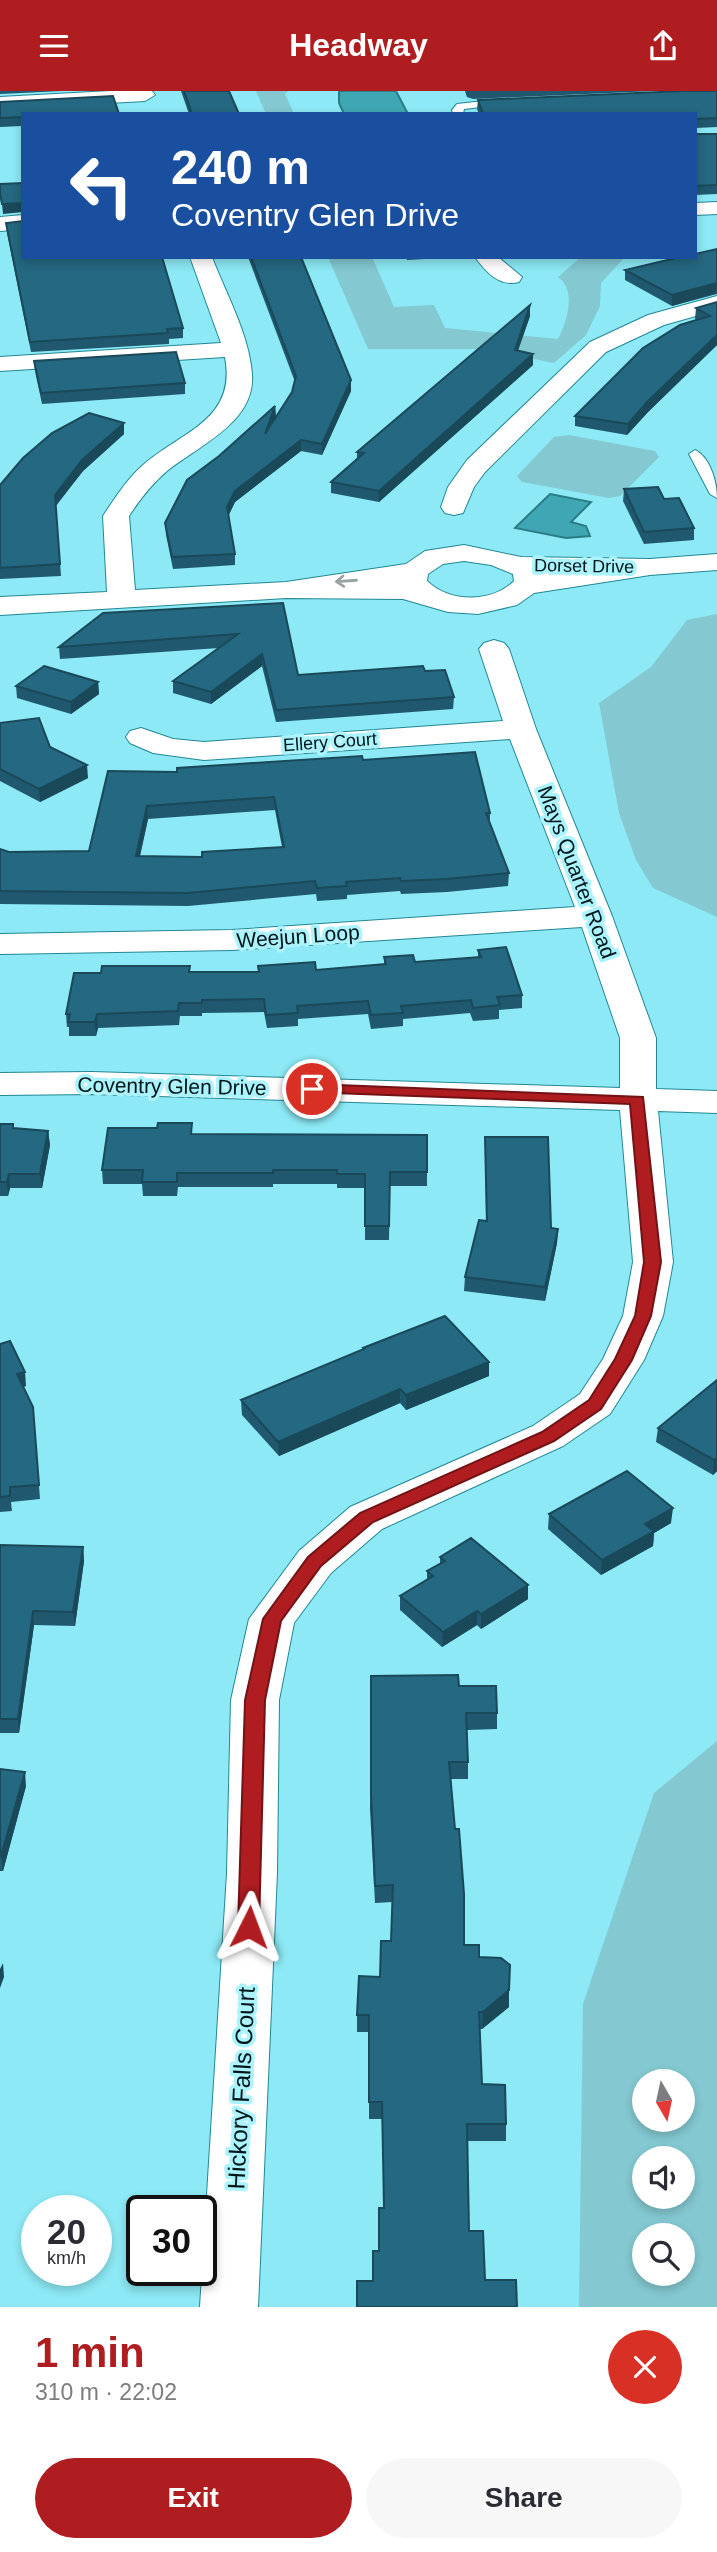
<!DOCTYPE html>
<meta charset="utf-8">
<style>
:root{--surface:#fff;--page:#f7f7f7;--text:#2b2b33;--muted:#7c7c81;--accent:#af1d21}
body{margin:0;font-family:Helvetica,sans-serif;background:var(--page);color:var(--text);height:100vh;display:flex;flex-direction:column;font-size:26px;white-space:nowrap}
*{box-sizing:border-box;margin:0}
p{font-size:23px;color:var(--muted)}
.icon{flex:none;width:38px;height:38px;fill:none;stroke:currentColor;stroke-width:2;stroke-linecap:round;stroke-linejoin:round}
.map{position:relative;height:2216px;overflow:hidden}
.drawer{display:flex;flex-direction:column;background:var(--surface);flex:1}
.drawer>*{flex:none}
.hud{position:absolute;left:21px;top:21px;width:676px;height:147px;border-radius:0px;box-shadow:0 4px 10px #0003;background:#1a4fa0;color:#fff;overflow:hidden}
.needle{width:46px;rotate:171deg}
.buttons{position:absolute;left:632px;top:1978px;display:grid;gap:14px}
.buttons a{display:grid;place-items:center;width:63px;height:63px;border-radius:50%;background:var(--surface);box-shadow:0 4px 10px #0003;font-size:35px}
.speed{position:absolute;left:21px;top:2104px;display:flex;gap:14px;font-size:35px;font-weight:700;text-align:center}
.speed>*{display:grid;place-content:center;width:91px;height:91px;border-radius:50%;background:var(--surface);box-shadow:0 4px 10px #0003;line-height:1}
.speed small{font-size:18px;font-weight:400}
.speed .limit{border:4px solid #111;border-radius:10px;background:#fff;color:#111}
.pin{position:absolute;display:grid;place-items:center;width:60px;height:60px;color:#fff;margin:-30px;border:4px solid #fff;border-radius:50%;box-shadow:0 2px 7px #0007}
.me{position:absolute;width:77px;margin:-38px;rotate:3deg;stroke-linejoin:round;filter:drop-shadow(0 0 5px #0008)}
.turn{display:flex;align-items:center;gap:24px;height:147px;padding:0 35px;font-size:32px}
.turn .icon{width:91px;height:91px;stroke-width:2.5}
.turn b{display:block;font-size:49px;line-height:60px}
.round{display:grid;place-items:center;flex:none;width:74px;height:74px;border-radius:37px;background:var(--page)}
.head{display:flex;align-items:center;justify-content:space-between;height:119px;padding:0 35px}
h1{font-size:42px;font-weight:700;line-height:52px;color:var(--accent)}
.primary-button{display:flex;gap:14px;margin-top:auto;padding:14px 35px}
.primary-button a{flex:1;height:80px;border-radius:42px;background:var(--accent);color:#fff;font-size:28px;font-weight:700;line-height:80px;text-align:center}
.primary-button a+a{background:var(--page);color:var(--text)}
header{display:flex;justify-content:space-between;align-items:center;height:91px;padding:0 35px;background:var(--accent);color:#fff;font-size:32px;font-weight:700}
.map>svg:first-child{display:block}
.green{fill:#84c8d1;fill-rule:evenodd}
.water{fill:#3fa7b3;stroke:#2c7c85;stroke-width:2}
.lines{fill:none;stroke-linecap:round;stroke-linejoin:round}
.lane-casing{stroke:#228894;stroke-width:2}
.street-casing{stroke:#228894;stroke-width:2}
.lane{fill:#fff;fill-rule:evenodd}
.street{fill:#fff;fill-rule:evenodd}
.wall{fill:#20596f;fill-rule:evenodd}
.shaded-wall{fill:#1a495a}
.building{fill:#256881;stroke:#1a495a;stroke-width:2;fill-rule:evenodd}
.oneway{stroke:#99a2a3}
.route{fill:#af1d21;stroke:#721315;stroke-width:2}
.labels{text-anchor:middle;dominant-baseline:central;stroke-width:7;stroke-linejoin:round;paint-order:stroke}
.far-street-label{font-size:18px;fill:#001619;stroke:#abf3fd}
.street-label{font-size:21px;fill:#001619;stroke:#abf3fd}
.near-street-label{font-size:24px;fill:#001619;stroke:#abf3fd}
</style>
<header><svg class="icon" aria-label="menu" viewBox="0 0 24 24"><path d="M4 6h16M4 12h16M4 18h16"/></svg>Headway<svg class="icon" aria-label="share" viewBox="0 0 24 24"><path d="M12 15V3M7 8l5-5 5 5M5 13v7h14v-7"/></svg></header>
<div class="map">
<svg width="717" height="2216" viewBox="0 0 717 2216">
<rect width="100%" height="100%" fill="#8ce9f5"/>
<path class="green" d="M256,0H288L285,3L294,23H266Z
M328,166H372L394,216L434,214L445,237L558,248C567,231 577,199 558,186L581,166H625L601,192L600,215L586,244L554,272L484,258H368Z
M569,344L655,360L659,366L620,405L609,407L522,391L517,385L554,346Z
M717,523V826L653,797L636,769L619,722L599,612L651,576L687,529Z
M717,1650V2216H579L583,1913L654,1702ZM644,1990H682V2028H644ZM644,2067H682V2105H644ZM644,2144H682V2182H644Z"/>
<path class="water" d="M339,0H396L408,23H344L339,12Z
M550,403L591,411L571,431L586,435L590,445L566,447L515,437Z"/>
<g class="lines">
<defs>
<path id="lane" d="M502,8L507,11L505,13L464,18L463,23H453L452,19L457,13Z
M695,359C710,366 717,391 717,407L710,403L689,363Z"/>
<path id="street" d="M111,0H152L155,4L145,10L0,18V6Z
M717,111V123L695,124V112Z
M23,124V138L0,140V126Z
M190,166H212C226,203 249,243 252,283C256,331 198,355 167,380C152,393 140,408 129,425L135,499L286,491L406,473L425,460L464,454L521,466L650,468L717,463V479L650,484L534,502L517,514L478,523L448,521L403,508L286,507L0,524V506L107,501L103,425C115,407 127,388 143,374C182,340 237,329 225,266L0,280V266L221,252ZM464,470L491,474L513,483L514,490C492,512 450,512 427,490L428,483L443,473Z
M475,166H498L522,186L519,191C499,196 486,181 475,166Z
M717,205V219L664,234L606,261L485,381L474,396L463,422L454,424L445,422L441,416L448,396L467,369L590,251L648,224Z
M494,549L504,552L509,558L536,638L612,825L656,947V998L717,1000V1022L658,1020L673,1171L663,1225L644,1269L610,1323L563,1355L382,1438L331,1482L294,1532L279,1609L277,1782L258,2216H200L227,1782L231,1609L249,1528L299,1460L350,1416L533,1335L580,1303L603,1268L623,1225L633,1171L620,1019L92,1003L0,1004V982L92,981L620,997V947L582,836L232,859L0,863V843L232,839L575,816L510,648L204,669L153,662L130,652L126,646L130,640L141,637L173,648L204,651L503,630L479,558L484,552Z"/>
</defs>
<use href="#lane" class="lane-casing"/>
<use href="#street" class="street-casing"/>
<use href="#lane" class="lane"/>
<use href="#street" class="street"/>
</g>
<path class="wall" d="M0,0H62L0,3Z
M181,0H229L239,23H189Z
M465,0H654L473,8L467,6Z
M717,0V36L695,37V23H479L477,18L478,9Z
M0,11L23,23V35L0,36Z
M695,43H717V103L695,104Z
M6,132L183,237V247L169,248V253L31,261L7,142Z
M717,158V203L672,215L625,189V179Z
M248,166H301L351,300L322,364L301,360L235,411L228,425L235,463V474L173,478L166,444L165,432L219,365L275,315L276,326L292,301L295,291Z
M406,166H443V167L407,169Z
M717,211V254L648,321L627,344L575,335V325L697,229L695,228L696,217Z
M530,225L518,260L533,274L379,411L331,402V391L357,368V361Z
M34,270L185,292V303L42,313L35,280Z
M124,332V343L83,380L56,415L61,485L0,488V394Z
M624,398L664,408L694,437V449L644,453L623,410Z
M283,512L298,584L425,580L454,606L453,618L276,631L262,575L211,613L173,602V590L219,557L60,568L59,556Z
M98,591L99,603L71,623L17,607L16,595Z
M0,632L50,656L88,687L40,711L0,690Z
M363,669L490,722V733L509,782L508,795L447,801L401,803L400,800L347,804V808L317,810L316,803L188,815L0,813V758L9,761L89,760L177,681ZM275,719L282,756L202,761V766L140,765L148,728Z
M478,859L522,904V917L499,919V928L473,930L470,922L403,928V935L371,938L368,923L298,928V935L267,937L264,921L202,922V925H180L179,934L98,937L96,945H69V936H67L66,923L101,882L190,881H258V875L316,879L384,873V866L415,871L478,866Z
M0,1033H13L14,1037L48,1040L50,1054L42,1097H10L8,1105H0Z
M193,1043L427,1044V1095H390L389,1149H365V1097H337V1093H273V1096H178L177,1105H143L142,1093H103L102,1079Z
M485,1046L551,1137L558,1138L557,1152L545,1210L464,1200L465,1186L486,1130Z
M0,1252L26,1295L23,1296L33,1316L40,1408L11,1411L12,1420L0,1421Z
M363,1257L489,1271V1285L406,1319L400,1312L279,1365L242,1324L241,1309L363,1259Z
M717,1289V1380L713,1384L656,1351L658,1337Z
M549,1423L671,1432L654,1442L653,1455L601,1484L548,1438Z
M0,1454L83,1456L84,1470L75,1535L34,1534L19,1642H0Z
M440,1466L528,1508L481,1538L477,1534L442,1556L400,1519V1505L427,1489V1480L440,1473Z
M371,1585L459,1595L497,1622V1638L467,1639L468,1671V1688H451L464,1854L479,1866L509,1916L482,1938H480L482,1993L506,2033V2050H468L373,2190L378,2160L384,2117L382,2028H369V1941H357V1924L380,1886L391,1850L392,1811L375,1812L370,1718Z
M0,1678L26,1695L3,1780H0Z"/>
<path class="shaded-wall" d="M22,112L23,121L3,123L2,113Z
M717,192L716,202L672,215V204Z
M530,214V225L514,270L515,259Z
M717,244V254L648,321L627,344L628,333L648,310Z
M533,263V274L379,411V400Z
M351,289V300L322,364V353Z
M275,315L276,326L265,343Z
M124,332V343L83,380L55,415V404L82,369Z
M301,349V360L235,411L227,428V416L235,400Z
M262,563V575L211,613V601Z
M98,591L99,603L71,623V611Z
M87,674L88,687L40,711L39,698Z
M147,715L148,728L137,778L136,765Z
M97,923L98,937L96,945L95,931Z
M48,1040L50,1054L42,1097L40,1083Z
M9,1083L10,1097L8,1105L7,1091Z
M558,1138L557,1152L545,1210V1196Z
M489,1271V1285L406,1319V1304Z
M25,1281L26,1295L19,1297L17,1283Z
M400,1298V1312L279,1365L278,1351Z
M717,1367V1380L713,1384L714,1369Z
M673,1417L671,1432L654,1442L653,1455L601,1484L602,1469L645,1433Z
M83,1456L84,1470L75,1535L73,1521Z
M528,1494V1508L481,1538V1523Z
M33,1520L34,1534L19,1642L18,1628Z
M477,1520V1534L442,1556L443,1541Z
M25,1681L26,1695L3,1780L1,1765Z
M3,1872L4,1886L0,1897V1878Z
M509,1899V1916L482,1938L483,1921Z"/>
<path class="building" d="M184,0H229L239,23H192Z
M682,0H717V27L695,28V23H483L478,9Z
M113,5L119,23H23V26L0,27V11Z
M695,43H717V94L695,95Z
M23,92V112L2,113L0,103V93Z
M23,130V166H162L183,237L167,238L168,242L30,251L6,132Z
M717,158V192L672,204L625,179L680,166H695V163Z
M251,166H301L351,289L322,353L301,349L235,400L227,416L235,463L172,466L165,432L187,389L219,365L275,315L265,343L292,301L296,285Z
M717,211V244L648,310L628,333L575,325L643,257L680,234L710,225L696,217Z
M530,214L515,259L533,263L379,400L331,391L364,362L357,361Z
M176,261L185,292L41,302L34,270Z
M89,322L124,332L82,369L55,404L60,473L0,477V394L23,367L52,342Z
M658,396L664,408L679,407L694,437L644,441L624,398Z
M283,512L298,584L423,575L425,580L445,579L454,606L276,619L262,563L211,601L173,590L238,543L59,556L103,522Z
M44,575L98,591L71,611L16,595Z
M39,627L50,656L87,674L39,698L0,678V632Z
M475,661L490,722H486L509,782L447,788L401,790L400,787L346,791L347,795L317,797L315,790L188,802L0,800V758L9,761L89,760L108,680L177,681V677L362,665L363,669ZM274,706L284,756L202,761V766L136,765L147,715Z
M506,856L522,904L497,906L500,914L473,917L471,909L401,915L403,922L371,924L368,910L297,915L298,922L266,924L264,908L202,909V912H179L178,920L97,923L95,931H68L70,923H66L74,882H101L102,875H190L189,881H259L258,875L315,871L316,879L386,873L384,866L413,864L415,871L481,866L478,859Z
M158,1032H192L191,1043L427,1044V1081H390L389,1135H365V1083H337V1079H273V1082H177V1091H142L143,1079H102L108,1037H157Z
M0,1033H13V1037L48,1040L40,1083H9L7,1091H0Z
M485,1046H548L551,1137L558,1138L545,1196L465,1186L479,1129L487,1130Z
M445,1225L489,1271L406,1304L400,1298L278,1351L241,1309L364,1258L363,1257Z
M10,1250L25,1281L17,1283L33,1316L39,1394L10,1396V1405L0,1406V1252V1253Z
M717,1289V1367L714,1369L658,1337Z
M627,1380L673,1417L645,1433L654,1440L602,1469L549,1423Z
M471,1447L528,1494L481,1523L477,1520L443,1541L400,1505L433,1485L427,1480L445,1470L440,1466Z
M0,1454L83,1456L73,1521L33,1520L18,1628H0Z
M458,1584L459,1595H496L497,1622H466L468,1671H449L455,1738H459L464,1803V1854H479V1866L501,1867L510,1874L509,1899L483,1921H479L482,1993L505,1994L506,2033H467L469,2140H483L485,2189H516L517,2216H357V2190H373V2160H379V2117H384L382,2011H369V1924H357L359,1885L380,1886L381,1850H391L393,1794L375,1795L371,1701V1585Z
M0,1678L25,1681L1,1765H0Z"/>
<defs><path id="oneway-shaft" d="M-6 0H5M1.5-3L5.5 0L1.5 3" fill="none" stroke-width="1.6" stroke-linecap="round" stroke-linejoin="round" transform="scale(1.75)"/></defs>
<use class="oneway" href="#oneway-shaft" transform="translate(346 490) rotate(176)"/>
<path class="route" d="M312,993L643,1006L661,1171L651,1225L632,1269L601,1318L554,1350L373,1431L321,1475L281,1530L265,1609L259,1836L256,1842L249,1845L241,1842L238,1836L245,1609L263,1528L308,1466L360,1422L542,1341L589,1309L615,1268L635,1225L644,1171L630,1013L306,1001L304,998Z"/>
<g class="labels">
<g class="far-street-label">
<text transform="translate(584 475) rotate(1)">Dorset Drive</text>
<text transform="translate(330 651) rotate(-4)">Ellery Court</text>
</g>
<g class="street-label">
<text transform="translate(577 781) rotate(69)">Mays Quarter Road</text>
<text transform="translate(298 845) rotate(-4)">Weejun Loop</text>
<text transform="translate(172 995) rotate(1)">Coventry Glen Drive</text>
</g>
<g class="near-street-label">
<text transform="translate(241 1997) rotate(-87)">Hickory Falls Court</text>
</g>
</g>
</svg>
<div class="buttons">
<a><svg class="needle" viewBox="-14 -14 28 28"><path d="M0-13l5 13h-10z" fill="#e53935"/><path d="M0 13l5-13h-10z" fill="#7c7c81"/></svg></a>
<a><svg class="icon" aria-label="sound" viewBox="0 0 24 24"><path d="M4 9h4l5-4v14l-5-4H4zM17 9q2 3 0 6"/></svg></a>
<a><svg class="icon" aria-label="search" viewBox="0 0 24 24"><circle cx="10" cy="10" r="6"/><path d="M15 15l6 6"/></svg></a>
</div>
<div class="speed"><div>20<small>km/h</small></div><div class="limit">30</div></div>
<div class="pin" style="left:312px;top:998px;background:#d93025"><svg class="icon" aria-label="arrive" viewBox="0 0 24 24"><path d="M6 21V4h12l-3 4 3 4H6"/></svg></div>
<svg class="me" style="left:249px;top:1836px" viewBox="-20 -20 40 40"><path d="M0-17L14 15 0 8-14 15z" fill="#af1d21" stroke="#fff" stroke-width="4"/></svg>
<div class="hud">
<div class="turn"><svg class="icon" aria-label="left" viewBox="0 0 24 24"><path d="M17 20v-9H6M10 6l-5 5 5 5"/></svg><div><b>240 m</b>Coventry Glen Drive</div></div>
</div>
</div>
<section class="drawer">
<div class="head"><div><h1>1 min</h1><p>310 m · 22:02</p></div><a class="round" style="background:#d93025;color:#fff"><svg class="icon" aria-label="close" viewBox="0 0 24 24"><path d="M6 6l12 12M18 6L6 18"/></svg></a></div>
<div class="primary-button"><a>Exit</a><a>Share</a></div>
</section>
